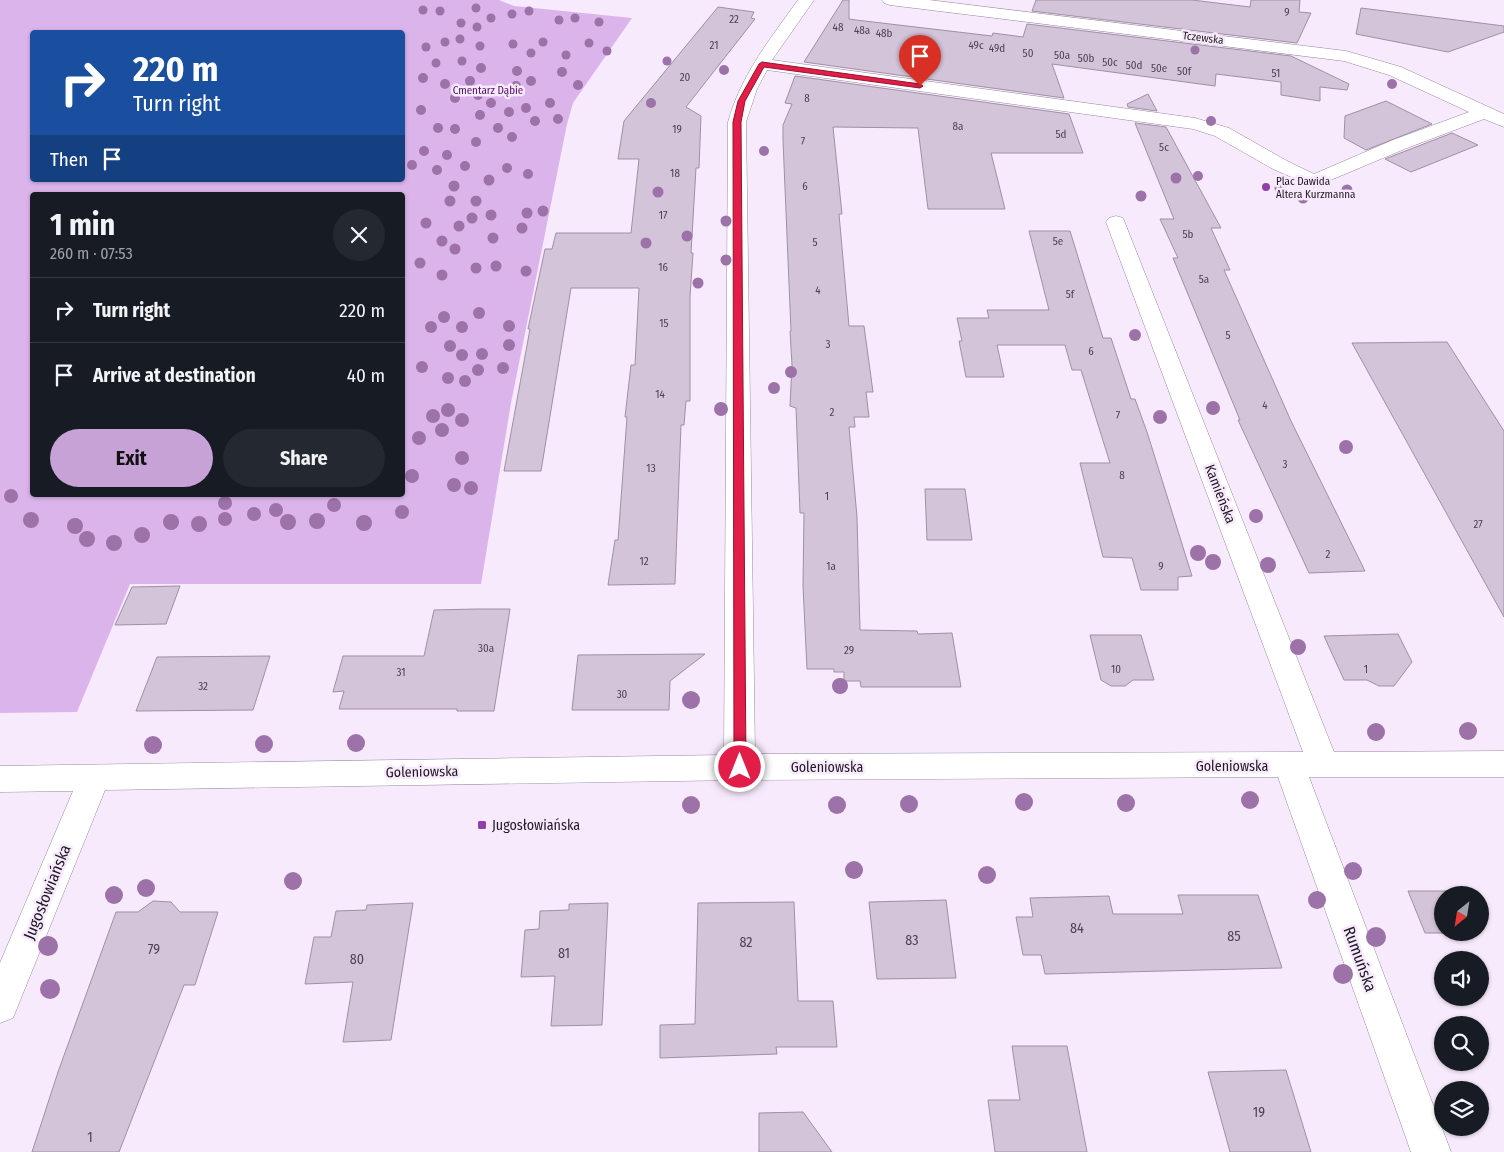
<!DOCTYPE html>
<meta charset="utf-8">
<style>
:root{--surface:#171b24;--page:#242831;--text:#f1f3f6;--muted:#9ea1a6;--line:#363941;--accent:#c6a2d6}
body{margin:0;font-family:"Fira Sans Condensed",sans-serif;background:var(--page);color:var(--text);height:100vh;display:flex;flex-direction:column;font-size:19px;white-space:nowrap}
*{box-sizing:border-box;margin:0}
p{font-size:16px;color:var(--muted)}
.icon{flex:none;width:28px;height:28px;fill:none;stroke:currentColor;stroke-width:2;stroke-linecap:round;stroke-linejoin:round}
.map{position:relative;flex:1;overflow:hidden}
.panel{position:absolute;left:30px;top:192px;width:375px;height:305px;display:flex;flex-direction:column;background:var(--surface);border-radius:5px;box-shadow:0 1px 4px #0004}
.panel>*{flex:none}
.banner{position:absolute;left:30px;top:30px;width:375px;height:152px;border-radius:5px;box-shadow:0 1px 4px #0004;background:#1a4fa0;color:#fff;overflow:hidden}
.needle{width:32px;rotate:210deg}
.fabs{position:absolute;left:1434px;top:886px;display:grid;gap:10px}
.fabs a{display:grid;place-items:center;width:55px;height:55px;border-radius:50%;background:var(--surface);box-shadow:0 1px 4px #0004;font-size:25px}
.pin{position:absolute;display:grid;place-items:center;width:42px;height:42px;color:#fff;margin:-51px -21px;border-radius:50% 50% 50% 0;rotate:-45deg;box-shadow:0 0 5px #0007}
.pin .icon{rotate:45deg}
.me{position:absolute;width:55px;margin:-28px;rotate:0deg;stroke-linejoin:round;filter:drop-shadow(0 0 4px #0008)}
.turn{display:flex;align-items:center;gap:18px;height:105px;padding:0 20px;font-size:22px}
.turn .icon{width:65px;height:65px;stroke-width:2.5}
.turn b{display:block;font-size:35px;line-height:42px}
.then{display:flex;align-items:center;height:48px;padding:0 20px;background:#0003;gap:10px;font-size:19px}
.round{display:grid;place-items:center;flex:none;width:52px;height:52px;border-radius:26px;background:var(--page)}
.summary{display:flex;align-items:center;justify-content:space-between;height:85px;padding:0 20px}
h1{font-size:30px;font-weight:700;line-height:38px}
.primary-button{display:flex;gap:10px;margin-top:auto;padding:10px 20px}
.primary-button a{flex:1;height:58px;border-radius:30px;background:var(--accent);color:#111;font-size:20px;font-weight:700;line-height:58px;text-align:center}
.primary-button a+a{background:var(--page);color:var(--text)}
ul{padding:0;list-style:none}
li{display:flex;align-items:center;gap:15px;height:65px;padding:0 20px;border-top:1px solid var(--line)}
li div{flex:1}
li b{display:block;font-size:19px}
li em{font-style:normal}
.map>svg:first-child{display:block}
.green{fill:#dcb4ec;fill-rule:evenodd}
.building{fill:#d4c4da;stroke:#9f90a5}
.lines{fill:none;stroke-linecap:round;stroke-linejoin:round}
.minor-casing{stroke:#98899e;stroke-width:1}
.minor{fill:#fff;fill-rule:evenodd}
.tree{fill:#9c72a9}
.route{fill:#e11d48;stroke:#92132f}
.poi-dot{fill:#923fae;stroke:#f7eafc;stroke-width:2}
.labels{text-anchor:middle;dominant-baseline:central;stroke-width:5;stroke-linejoin:round;paint-order:stroke}
.number-label{font-size:11px;fill:#4c444f}
.far-street-label{font-size:11px;fill:#1f1921;stroke:#f7eafc}
.far-park-label{font-size:11px;fill:#511065;stroke:#f7eafc}
.far-poi-label{font-size:11px;fill:#1f1921;stroke:#f7eafc;text-anchor:start}
.street-label{font-size:14px;fill:#1f1921;stroke:#f7eafc}
.poi-label{font-size:14px;fill:#1f1921;stroke:#f7eafc;text-anchor:start}
.near-number-label{font-size:14px;fill:#4c444f}
.near-street-label{font-size:16px;fill:#1f1921;stroke:#f7eafc}
</style>
<div class="map">
<svg width="1504" height="1152" viewBox="0 0 1504 1152">
<rect width="100%" height="100%" fill="#f7eafc"/>
<path class="green" d="M0,0H499L514,6L632,18L573,103L567,124L511,403L481,584H130L77,712L0,713ZM32,32H402V180H32ZM32,195H402V495H32Z"/>
<path class="building" d="M843,0H849V19L856,20L992,36L993,33L1023,37L1027,24L1291,56L1349,84L1347,90L1320,87V101L1281,95V82L1216,74L1215,86L1052,64L1064,98L804,62Z
M1036,0H1192L1250,7L1251,0H1300L1299,12L1311,13L1297,43L1032,11Z
M718,7L754,12L751,18L755,19L686,107L701,116L699,168H696L691,253H693L690,297V401H686L684,425H681L675,584L608,585L615,540H618L627,417H625L631,365H635L639,288H571L541,471H504L530,329H528L545,249H552L556,233H631L639,159H618L624,121Z
M1361,8L1504,26V32L1448,52L1356,34Z
M795,76L1069,114L1083,153H991L1005,209H928L918,128L833,127L842,214H839L849,326H864L873,392H866L869,417H854L855,427H849L857,517L860,630L917,631L918,634L952,633L961,687H861L860,681H844V672H834V669H807L803,586L804,513H800L796,408L790,406L792,365L790,331H791L783,140V125L792,104L785,103Z
M1148,94L1157,111L1128,107L1127,104Z
M1386,101L1432,124L1366,150L1344,138L1345,116Z
M1135,123L1166,127L1221,228H1211L1230,270H1224L1291,421L1365,571L1309,573L1238,420H1240L1173,258H1178L1160,219H1174Z
M1452,133L1478,145L1411,172L1385,159Z
M1029,231H1070L1103,338H1111L1131,399H1135L1147,432L1192,576L1178,577V590H1141L1132,558L1103,557L1080,463H1110L1081,370H1072L1065,345H997L1004,377H966L959,341H962L957,318H989L987,310H1049Z
M1447,342L1504,431V617L1352,343Z
M925,489H965L972,540H927Z
M180,586L166,624L115,625L132,587Z
M476,609H510L494,711H457V709H339L344,691L333,692L343,656H424L434,610Z
M1398,634L1412,662L1394,686H1379L1367,680H1344L1324,636Z
M1090,635H1141L1154,680H1133L1125,686H1111L1101,680Z
M705,654L670,681L669,710H572L578,655Z
M270,656L253,710L136,711L157,657Z
M1408,891H1447L1449,895H1442V932L1465,933H1425Z
M1178,895H1258L1282,968L1045,974L1041,955H1023L1016,917H1033L1030,898L1109,896L1113,914H1183Z
M946,900L956,978L877,979L869,902Z
M153,901L171,902L180,912H218L195,985H184L119,1152H32L58,1072L116,912H138Z
M794,902L798,1001H833L837,1047H776L777,1054L660,1058V1025L695,1024L698,903Z
M413,903L391,1040L343,1042L353,982L305,984L314,937H331L336,911L366,910L367,905Z
M608,903L602,1025L551,1026L555,976L521,977L525,930L539,929L540,911L569,910V904Z
M1012,1046H1067L1087,1152H995L988,1100H1020Z
M1286,1070L1311,1152H1230L1208,1072Z
M803,1112L832,1152H759V1113Z"/>
<g class="lines">
<defs>
<path id="minor" d="M798,0H814L772,60L1195,118L1229,128L1287,161L1314,174L1393,140L1469,112L1389,75L1344,61L890,5L884,3L882,0H929L1346,51L1401,67L1504,114V127L1484,119L1407,148L1314,187L1273,169L1215,136L1193,129L767,70L757,89L746,122L755,754L1303,752L1106,222L1109,218L1116,216L1123,218L1334,752L1504,751V777H1309L1451,1152H1411L1278,777L740,780L105,790L13,1018L0,1023V963L73,791L0,792V766L724,755L728,122C741,75 770,39 798,0Z"/>
</defs>
<use href="#minor" class="minor-casing"/>
<use href="#minor" class="minor"/>
</g>
<g class="tree">
<circle cx="476" cy="8" r="4.5"/>
<circle cx="423" cy="10" r="4.5"/>
<circle cx="440" cy="11" r="4.5"/>
<circle cx="529" cy="11" r="4.5"/>
<circle cx="512" cy="14" r="4.5"/>
<circle cx="491" cy="18" r="4.5"/>
<circle cx="575" cy="18" r="4.5"/>
<circle cx="559" cy="20" r="4.5"/>
<circle cx="599" cy="22" r="4.5"/>
<circle cx="461" cy="23" r="4.5"/>
<circle cx="477" cy="27" r="4.5"/>
<circle cx="460" cy="39" r="4.5"/>
<circle cx="445" cy="42" r="4.5"/>
<circle cx="543" cy="42" r="4.5"/>
<circle cx="589" cy="43" r="4.5"/>
<circle cx="513" cy="44" r="4.5"/>
<circle cx="480" cy="46" r="4.5"/>
<circle cx="426" cy="47" r="4.5"/>
<circle cx="1195" cy="50" r="4.5"/>
<circle cx="607" cy="51" r="4.5"/>
<circle cx="531" cy="53" r="4.5"/>
<circle cx="566" cy="55" r="4.5"/>
<circle cx="462" cy="61" r="4.5"/>
<circle cx="667" cy="61" r="4.5"/>
<circle cx="436" cy="63" r="4.5"/>
<circle cx="481" cy="68" r="5"/>
<circle cx="724" cy="70" r="5"/>
<circle cx="517" cy="71" r="5"/>
<circle cx="562" cy="72" r="5"/>
<circle cx="423" cy="78" r="5"/>
<circle cx="470" cy="81" r="5"/>
<circle cx="531" cy="81" r="5"/>
<circle cx="445" cy="84" r="5"/>
<circle cx="1392" cy="84" r="5"/>
<circle cx="578" cy="85" r="5"/>
<circle cx="516" cy="86" r="5"/>
<circle cx="478" cy="95" r="5"/>
<circle cx="455" cy="98" r="5"/>
<circle cx="491" cy="103" r="5"/>
<circle cx="550" cy="103" r="5"/>
<circle cx="651" cy="103" r="5"/>
<circle cx="526" cy="108" r="5"/>
<circle cx="421" cy="110" r="5"/>
<circle cx="509" cy="112" r="5"/>
<circle cx="480" cy="115" r="5"/>
<circle cx="558" cy="119" r="5"/>
<circle cx="535" cy="121" r="5"/>
<circle cx="1211" cy="121" r="5"/>
<circle cx="438" cy="128" r="5"/>
<circle cx="498" cy="128" r="5"/>
<circle cx="455" cy="129" r="5"/>
<circle cx="512" cy="137" r="5"/>
<circle cx="476" cy="142" r="5"/>
<circle cx="424" cy="151" r="5"/>
<circle cx="764" cy="151" r="5"/>
<circle cx="447" cy="155" r="5"/>
<circle cx="412" cy="165" r="5"/>
<circle cx="465" cy="166" r="5"/>
<circle cx="507" cy="168" r="5"/>
<circle cx="437" cy="170" r="5"/>
<circle cx="528" cy="174" r="5"/>
<circle cx="1198" cy="176" r="5"/>
<circle cx="1176" cy="178" r="5.5"/>
<circle cx="489" cy="180" r="5.5"/>
<circle cx="454" cy="186" r="5.5"/>
<circle cx="1280" cy="188" r="5.5"/>
<circle cx="1347" cy="190" r="5.5"/>
<circle cx="658" cy="192" r="5.5"/>
<circle cx="1141" cy="196" r="5.5"/>
<circle cx="1303" cy="198" r="5.5"/>
<circle cx="450" cy="201" r="5.5"/>
<circle cx="476" cy="201" r="5.5"/>
<circle cx="543" cy="211" r="5.5"/>
<circle cx="527" cy="213" r="5.5"/>
<circle cx="491" cy="215" r="5.5"/>
<circle cx="472" cy="218" r="5.5"/>
<circle cx="726" cy="221" r="5.5"/>
<circle cx="426" cy="223" r="5.5"/>
<circle cx="459" cy="226" r="5.5"/>
<circle cx="522" cy="228" r="5.5"/>
<circle cx="687" cy="236" r="5.5"/>
<circle cx="493" cy="238" r="5.5"/>
<circle cx="442" cy="241" r="5.5"/>
<circle cx="646" cy="243" r="5.5"/>
<circle cx="455" cy="249" r="5.5"/>
<circle cx="726" cy="260" r="5.5"/>
<circle cx="420" cy="263" r="5.5"/>
<circle cx="496" cy="266" r="5.5"/>
<circle cx="476" cy="268" r="5.5"/>
<circle cx="526" cy="271" r="5.5"/>
<circle cx="442" cy="275" r="5.5"/>
<circle cx="698" cy="283" r="5.5"/>
<circle cx="479" cy="313" r="6"/>
<circle cx="444" cy="317" r="6"/>
<circle cx="509" cy="326" r="6"/>
<circle cx="431" cy="327" r="6"/>
<circle cx="462" cy="327" r="6"/>
<circle cx="1135" cy="335" r="6"/>
<circle cx="509" cy="345" r="6"/>
<circle cx="450" cy="346" r="6"/>
<circle cx="482" cy="354" r="6"/>
<circle cx="462" cy="355" r="6"/>
<circle cx="422" cy="367" r="6"/>
<circle cx="503" cy="368" r="6"/>
<circle cx="478" cy="370" r="6"/>
<circle cx="791" cy="372" r="6"/>
<circle cx="448" cy="378" r="6"/>
<circle cx="465" cy="381" r="6"/>
<circle cx="774" cy="388" r="6"/>
<circle cx="1213" cy="408" r="7"/>
<circle cx="721" cy="409" r="7"/>
<circle cx="448" cy="410" r="7"/>
<circle cx="433" cy="416" r="7"/>
<circle cx="1160" cy="417" r="7"/>
<circle cx="462" cy="420" r="7"/>
<circle cx="442" cy="430" r="7"/>
<circle cx="419" cy="438" r="7"/>
<circle cx="1346" cy="447" r="7"/>
<circle cx="462" cy="458" r="7"/>
<circle cx="412" cy="476" r="7"/>
<circle cx="454" cy="485" r="7"/>
<circle cx="471" cy="488" r="7"/>
<circle cx="11" cy="496" r="7"/>
<circle cx="225" cy="503" r="7"/>
<circle cx="334" cy="505" r="7"/>
<circle cx="276" cy="510" r="7"/>
<circle cx="402" cy="512" r="7"/>
<circle cx="254" cy="514" r="7"/>
<circle cx="1256" cy="516" r="7"/>
<circle cx="225" cy="519" r="7"/>
<circle cx="31" cy="520" r="8"/>
<circle cx="317" cy="521" r="8"/>
<circle cx="171" cy="522" r="8"/>
<circle cx="288" cy="522" r="8"/>
<circle cx="364" cy="523" r="8"/>
<circle cx="199" cy="524" r="8"/>
<circle cx="75" cy="526" r="8"/>
<circle cx="142" cy="535" r="8"/>
<circle cx="87" cy="539" r="8"/>
<circle cx="114" cy="543" r="8"/>
<circle cx="1198" cy="553" r="8"/>
<circle cx="1213" cy="562" r="8"/>
<circle cx="1268" cy="565" r="8"/>
<circle cx="1298" cy="647" r="8"/>
<circle cx="840" cy="686" r="8"/>
<circle cx="691" cy="700" r="9"/>
<circle cx="1468" cy="731" r="9"/>
<circle cx="1376" cy="732" r="9"/>
<circle cx="356" cy="743" r="9"/>
<circle cx="264" cy="744" r="9"/>
<circle cx="153" cy="745" r="9"/>
<circle cx="1250" cy="800" r="9"/>
<circle cx="1024" cy="802" r="9"/>
<circle cx="1126" cy="803" r="9"/>
<circle cx="909" cy="804" r="9"/>
<circle cx="691" cy="805" r="9"/>
<circle cx="837" cy="805" r="9"/>
<circle cx="854" cy="870" r="9"/>
<circle cx="1353" cy="871" r="9"/>
<circle cx="987" cy="875" r="9"/>
<circle cx="293" cy="881" r="9"/>
<circle cx="146" cy="888" r="9"/>
<circle cx="114" cy="895" r="9"/>
<circle cx="1317" cy="900" r="9"/>
<circle cx="1376" cy="937" r="10"/>
<circle cx="48" cy="946" r="10"/>
<circle cx="1343" cy="974" r="10"/>
<circle cx="50" cy="989" r="10"/>
</g>
<path class="route" d="M762,62L920,84L923,86L920,88L764,67L745,101L741,122L746,767L745,771L740,772L735,771L734,767L733,122L738,101L759,64Z"/>
<g class="poi-dot">
<circle cx="1266" cy="187" r="5"/>
<rect x="477" y="820" width="10" height="10" rx="2.5"/>
</g>
<g class="labels">
<g class="number-label">
<text x="1287" y="12">9</text>
<text x="734" y="19">22</text>
<text x="838" y="27">48</text>
<text x="862" y="30">48a</text>
<text x="884" y="33">48b</text>
<text x="714" y="45">21</text>
<text x="976" y="45">49c</text>
<text x="997" y="48">49d</text>
<text x="1028" y="53">50</text>
<text x="1062" y="55">50a</text>
<text x="1086" y="58">50b</text>
<text x="1110" y="62">50c</text>
<text x="1134" y="65">50d</text>
<text x="1159" y="68">50e</text>
<text x="1184" y="71">50f</text>
<text x="1276" y="73">51</text>
<text x="685" y="77">20</text>
<text x="807" y="98">8</text>
<text x="958" y="126">8a</text>
<text x="677" y="129">19</text>
<text x="1061" y="134">5d</text>
<text x="803" y="141">7</text>
<text x="1164" y="147">5c</text>
<text x="675" y="173">18</text>
<text x="805" y="186">6</text>
<text x="663" y="215">17</text>
<text x="1188" y="234">5b</text>
<text x="1058" y="241">5e</text>
<text x="815" y="242">5</text>
<text x="663" y="267">16</text>
<text x="1204" y="279">5a</text>
<text x="818" y="290">4</text>
<text x="1070" y="294">5f</text>
<text x="664" y="323">15</text>
<text x="1228" y="335">5</text>
<text x="828" y="344">3</text>
<text x="1091" y="351">6</text>
<text x="660" y="394">14</text>
<text x="1265" y="405">4</text>
<text x="832" y="412">2</text>
<text x="1118" y="415">7</text>
<text x="1285" y="464">3</text>
<text x="651" y="468">13</text>
<text x="1122" y="475">8</text>
<text x="827" y="496">1</text>
<text x="1478" y="524">27</text>
<text x="1328" y="554">2</text>
<text x="644" y="561">12</text>
<text x="831" y="566">1a</text>
<text x="1161" y="566">9</text>
<text x="486" y="648">30a</text>
<text x="849" y="650">29</text>
<text x="1116" y="669">10</text>
<text x="1366" y="669">1</text>
<text x="401" y="672">31</text>
<text x="203" y="686">32</text>
<text x="622" y="694">30</text>
</g>
<g class="far-street-label">
<text transform="translate(1203 38) rotate(7)">Tczewska</text>
</g>
<g class="far-park-label">
<text x="488" y="90">Cmentarz Dąbie</text>
</g>
<g class="far-poi-label">
<text x="1276" y="181">Plac Dawida<tspan x="1276" dy="13">Altera Kurzmanna</tspan></text>
</g>
<g class="street-label">
<text transform="translate(1220 494) rotate(69)">Kamieńska</text>
<text x="1232" y="766">Goleniowska</text>
<text x="827" y="767">Goleniowska</text>
<text transform="translate(422 772) rotate(-1)">Goleniowska</text>
</g>
<g class="poi-label">
<text x="492" y="825">Jugosłowiańska</text>
</g>
<g class="near-number-label">
<text x="1077" y="928">84</text>
<text x="1234" y="936">85</text>
<text x="912" y="940">83</text>
<text x="746" y="942">82</text>
<text x="154" y="949">79</text>
<text x="564" y="953">81</text>
<text x="357" y="959">80</text>
<text x="1259" y="1112">19</text>
<text x="90" y="1137">1</text>
</g>
<g class="near-street-label">
<text transform="translate(47 892) rotate(-68)">Jugosłowiańska</text>
<text transform="translate(1360 959) rotate(70)">Rumuńska</text>
</g>
</g>
</svg>
<div class="fabs">
<a><svg class="needle" viewBox="-14 -14 28 28"><path d="M0-13l5 13h-10z" fill="#e53935"/><path d="M0 13l5-13h-10z" fill="#9ea1a6"/></svg></a>
<a><svg class="icon" aria-label="sound" viewBox="0 0 24 24"><path d="M4 9h4l5-4v14l-5-4H4zM17 9q2 3 0 6"/></svg></a>
<a><svg class="icon" aria-label="search" viewBox="0 0 24 24"><circle cx="10" cy="10" r="6"/><path d="M15 15l6 6"/></svg></a>
<a><svg class="icon" aria-label="layers" viewBox="0 0 24 24"><path d="M12 4l9 5-9 5-9-5zM3 14l9 5 9-5"/></svg></a>
</div>
<div class="pin" style="left:920px;top:86px;background:#d93025"><svg class="icon" aria-label="arrive" viewBox="0 0 24 24"><path d="M6 21V4h12l-3 4 3 4H6"/></svg></div>
<svg class="me" style="left:740px;top:767px" viewBox="-20 -20 40 40"><circle r="17" fill="#e11d48" stroke="#fff" stroke-width="3"/><path d="M0-11L8 9 0 5-8 9z" fill="#fff"/></svg>
<div class="banner">
<div class="turn"><svg class="icon" aria-label="right" viewBox="0 0 24 24"><path d="M7 20v-9h11M14 6l5 5-5 5"/></svg><div><b>220 m</b>Turn right</div></div>
<div class="then">Then<svg class="icon" aria-label="arrive" viewBox="0 0 24 24"><path d="M6 21V4h12l-3 4 3 4H6"/></svg></div>
</div>
<section class="panel">
<div class="summary"><div><h1>1 min</h1><p>260 m · 07:53</p></div><a class="round"><svg class="icon" aria-label="close" viewBox="0 0 24 24"><path d="M6 6l12 12M18 6L6 18"/></svg></a></div>
<ul>
<li><svg class="icon" aria-label="right" viewBox="0 0 24 24"><path d="M7 20v-9h11M14 6l5 5-5 5"/></svg><div><b>Turn right</b></div><em>220 m</em></li>
<li><svg class="icon" aria-label="arrive" viewBox="0 0 24 24"><path d="M6 21V4h12l-3 4 3 4H6"/></svg><div><b>Arrive at destination</b></div><em>40 m</em></li>
</ul>
<div class="primary-button"><a>Exit</a><a>Share</a></div>
</section>
</div>
